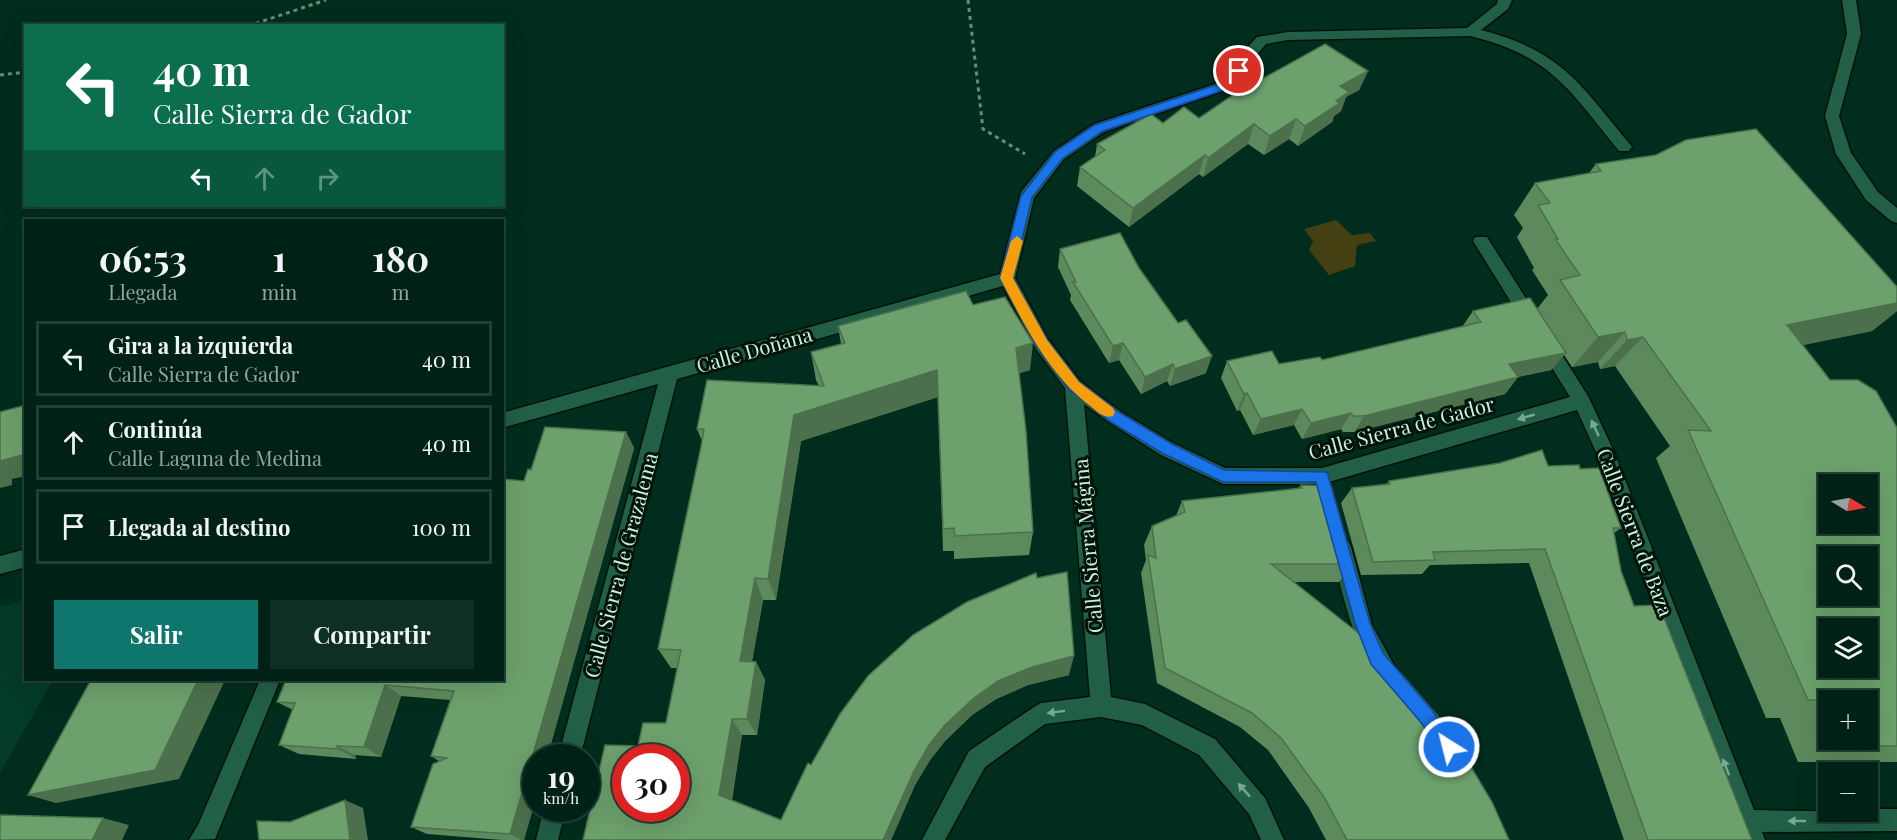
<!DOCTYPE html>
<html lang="es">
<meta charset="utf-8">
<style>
:root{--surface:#002216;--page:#0e2f23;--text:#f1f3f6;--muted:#95a4a1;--line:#223f35;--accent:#0f766e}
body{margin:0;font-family:"Playfair Display",serif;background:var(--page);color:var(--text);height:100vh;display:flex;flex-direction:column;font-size:22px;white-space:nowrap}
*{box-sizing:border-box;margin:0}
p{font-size:20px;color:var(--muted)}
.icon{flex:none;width:33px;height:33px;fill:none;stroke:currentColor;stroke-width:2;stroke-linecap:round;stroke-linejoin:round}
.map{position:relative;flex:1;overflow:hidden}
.sheet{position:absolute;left:24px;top:219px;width:480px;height:462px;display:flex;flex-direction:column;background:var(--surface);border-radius:0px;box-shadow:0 6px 24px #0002,0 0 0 2px var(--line)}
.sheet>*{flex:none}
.hud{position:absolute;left:24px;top:24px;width:480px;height:183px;border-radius:0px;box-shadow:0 6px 24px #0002,0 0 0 2px var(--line);background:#0b6e4f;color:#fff;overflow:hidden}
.needle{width:39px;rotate:100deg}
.tools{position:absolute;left:1818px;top:474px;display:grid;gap:12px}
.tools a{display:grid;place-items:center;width:60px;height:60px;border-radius:0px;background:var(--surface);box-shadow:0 6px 24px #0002,0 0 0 2px var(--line);font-size:30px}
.speed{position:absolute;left:522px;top:744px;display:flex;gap:12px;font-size:30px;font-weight:700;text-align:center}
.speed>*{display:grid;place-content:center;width:78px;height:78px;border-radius:50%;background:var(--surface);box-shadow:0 6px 24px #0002,0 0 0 2px var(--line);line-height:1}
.speed small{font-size:15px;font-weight:400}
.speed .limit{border:9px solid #d22;background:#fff;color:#111}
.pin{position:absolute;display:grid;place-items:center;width:51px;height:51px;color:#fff;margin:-26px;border:3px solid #fff;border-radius:50%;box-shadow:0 2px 6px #0007}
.me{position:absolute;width:66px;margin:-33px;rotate:324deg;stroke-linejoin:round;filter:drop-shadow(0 0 4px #0008)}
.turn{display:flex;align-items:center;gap:21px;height:126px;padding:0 30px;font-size:27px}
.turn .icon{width:78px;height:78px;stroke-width:2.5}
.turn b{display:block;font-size:42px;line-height:51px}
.lanes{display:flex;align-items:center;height:57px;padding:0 30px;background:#0003;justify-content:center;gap:30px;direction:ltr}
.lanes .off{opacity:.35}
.eta{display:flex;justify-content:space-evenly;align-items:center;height:102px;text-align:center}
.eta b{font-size:36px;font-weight:700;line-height:42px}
.cta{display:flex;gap:12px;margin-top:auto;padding:12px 30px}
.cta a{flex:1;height:69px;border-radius:0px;background:var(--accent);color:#fff;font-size:24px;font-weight:700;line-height:69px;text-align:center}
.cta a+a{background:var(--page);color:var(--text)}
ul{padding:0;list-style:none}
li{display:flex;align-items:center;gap:18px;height:75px;margin:0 12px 9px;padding:0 18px;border:3px solid var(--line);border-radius:0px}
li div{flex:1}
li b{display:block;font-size:22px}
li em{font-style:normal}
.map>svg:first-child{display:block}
.built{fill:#043a28}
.water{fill:#444011}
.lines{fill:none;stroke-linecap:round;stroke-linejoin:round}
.minor-casing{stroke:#001309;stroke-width:3}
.path{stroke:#648e7c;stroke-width:3;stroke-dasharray:4 4;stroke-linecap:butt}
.minor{fill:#215f47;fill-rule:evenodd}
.wall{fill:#5d8a5d;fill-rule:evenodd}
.shaded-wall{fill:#4c704c}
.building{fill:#6ca06c;stroke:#4c704c;stroke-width:1.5;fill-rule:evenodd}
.oneway{fill:#76a893}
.route{fill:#1a73e8;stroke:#114b97;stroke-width:1.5}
.slow{fill:#f59e0b}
.labels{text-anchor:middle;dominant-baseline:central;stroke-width:6;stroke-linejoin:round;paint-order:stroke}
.street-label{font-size:20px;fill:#cbf2df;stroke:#001309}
</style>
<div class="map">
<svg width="1897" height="840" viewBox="0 0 1897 840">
<rect width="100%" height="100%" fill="#002d1d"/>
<path class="built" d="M25,599L26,680H53L0,773V607Z"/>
<path class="water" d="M1336,220L1352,235L1370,233L1376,241L1357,245L1355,266L1329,275L1309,250L1313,241L1304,229Z"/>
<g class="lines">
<defs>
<path id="minor" d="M1498,0H1512L1508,9L1481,30C1562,51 1579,83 1629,143L1632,147L1629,151H1619C1569,90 1552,56 1470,36L1288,40L1266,44L1254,58L1244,74L1225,90L1104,132L1064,159L1034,198L1015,278L1048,339L1080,381L1121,412L1173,443L1225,468H1322L1570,397L1473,241L1475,237H1487L1588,396L1615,454L1754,810L1868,812V809H1897V831L1762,832L1765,840H1743L1597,454L1577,410L1322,484H1223L1161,455L1109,422L1084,404L1111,697L1145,704L1215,739L1265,798L1284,840H1261L1249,814L1199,755L1142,725L1101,717L1045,724L985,767L945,840H922L969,751L1034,707L1041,703L1090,697L1065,388L1036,349L1003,286L677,379L580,758H558L658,384L502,428V413L1000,274L1021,192L1054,151L1094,124L1215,84L1234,68L1243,52L1257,37L1288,32L1467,28L1497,4Z
M1842,0H1856L1861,34L1839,116L1851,153L1878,192L1897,208V223L1891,221L1866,200L1836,154L1825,116L1847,34Z
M1341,538L1348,541L1351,547L1372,625L1395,667L1392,674L1385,677C1355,665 1339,577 1331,547L1334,541Z
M26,549V567L0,574V556Z
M260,680H280L215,839L189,840L199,823Z
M544,808H566L558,840H536Z"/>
</defs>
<use href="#minor" class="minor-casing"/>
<path class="path" d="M968,0L983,129L1025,154
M248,26L326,0
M0,75L26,72"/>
<use href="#minor" class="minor"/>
</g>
<path class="wall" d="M1368,71L1359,90L1346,97L1341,111L1334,116L1332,122L1298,146L1289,139L1264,155L1248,144L1203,177L1199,174L1129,227L1077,186L1080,167L1095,157L1097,144L1163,123L1199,118Z
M1596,164L1897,287V311L1872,331L1803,345L1830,380L1897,428V762H1798L1780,718H1766L1656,458L1670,446L1615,366L1600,369L1598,362L1572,367L1564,355L1551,370L1518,377L1505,394L1354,432H1343L1341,429L1302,439L1294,425L1253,435L1240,410L1237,411L1221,378L1227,361L1279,364L1322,360L1462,327L1473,311L1537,309L1548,295L1532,270L1534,268L1517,237L1523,228L1514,215L1535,183L1589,173ZM1828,700L1868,740H1828Z
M1060,249L1139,268L1206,373L1170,386L1167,381L1141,394L1119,360L1109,363L1070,300L1071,295L1058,267Z
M973,305L1030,370L1019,373L1033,532L1029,555L954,559V551H943L938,397L801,441L776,600H763L752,661L756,662L765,680L757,735H742L732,800L781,820L811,765L1037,578L1069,675L1028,685L996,699L972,715L945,741L930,760L915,785L891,840H583L638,746L666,723L677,668H671L658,649L702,441L697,429L819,386L816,380L811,352L841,344L838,326Z
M626,432L634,448L547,758H536L524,840H502L427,834L411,827L439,761L431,756L450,700L401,696L381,757L355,755L356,759L299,754L279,745L293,710L277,702L524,481L531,470Z
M1548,466L1580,469L1621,528L1614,533L1621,571L1634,606L1752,840H1624L1529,563L1430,565L1422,574L1361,575L1341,503L1352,488L1386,485L1389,481Z
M1301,485L1353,564L1339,582H1294L1509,840H1326L1309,808L1268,750L1240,727L1157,683L1141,573L1146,560L1144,545L1152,526L1176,516L1182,501L1298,489Z"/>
<path class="shaded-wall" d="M1368,71L1359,90L1346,97L1341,111L1334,116L1332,122L1298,146L1305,126L1340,86Z
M1296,119L1289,139L1264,155L1270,136Z
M1254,124L1248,144L1203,177L1208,158Z
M1205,155L1199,174L1129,227L1133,208Z
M1897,303V311L1872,331L1754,355L1787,325Z
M1625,332L1598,362L1572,367L1598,337Z
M1643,337L1615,366L1600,369L1627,340Z
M1033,343L1030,370L1014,375L1016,348Z
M1123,343L1119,360L1109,363L1113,346Z
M1566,353L1551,370L1495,381L1509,364Z
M1212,356L1206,373L1170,386L1175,369Z
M1173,364L1167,381L1141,394L1145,377Z
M937,370L938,397L801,441L776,600L768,579L794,415Z
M1518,377L1505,394L1354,432L1364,416Z
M1247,393L1240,410L1237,411L1244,394Z
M1302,409L1294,425L1253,435L1261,419Z
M1351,413L1341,429L1302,439L1311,423Z
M626,432L634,448L547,758H536V799L524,840H521L510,834Z
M26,454V476L12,479V485L0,488V461Z
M755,578L763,600L749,679L740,661Z
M1074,656L1069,675L1028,685L996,699L972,715L945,741L930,760L915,785L891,840H883L914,771L929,745L945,725L974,698L998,681L1032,667Z
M756,662L765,680L757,735L747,719Z
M198,680H225L179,779L56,803L28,795Z
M385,685L401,696L381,757L364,747Z
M732,719L742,735L730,808L719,795Z
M337,746L355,755L356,759L338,749Z
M345,800L363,808L368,840H350Z
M103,818L129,825L122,840H92Z"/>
<path class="building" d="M1325,44L1368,71L1340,86L1349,92L1336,101L1340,103L1305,126L1296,119L1270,136L1254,124L1208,158L1205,155L1133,208L1080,167L1105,150L1097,144L1151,114L1163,123L1184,107L1199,118L1233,95Z
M1756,129L1897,287V303L1787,325L1830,380H1858L1876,391L1897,428V746H1843L1840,740H1868V700H1828V714L1822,700H1808L1688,430L1711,431L1643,337L1627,340L1625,332L1598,337L1560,280L1580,275L1555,239H1558L1538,205L1550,203L1535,183L1601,171L1596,164L1656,155L1686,140ZM1828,484H1868V524H1828ZM1828,556H1868V596H1828ZM1828,628H1868V668H1828Z
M1120,233L1139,268L1178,323L1186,320L1212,356L1175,369L1173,364L1145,377L1123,343L1113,346L1073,282H1076L1060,249Z
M966,291L973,305L1005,297L1033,343L1016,348L1026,431L1033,532L955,536L954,528L943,529L937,370L794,415L768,579L755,578L740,661L756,662L747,719H732L719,795L781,820L808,763L811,765L840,714L868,676L913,635L967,602L1036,573L1037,578L1067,572L1074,656L1032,667L998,681L974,698L945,725L929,745L914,771L883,840H583L605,745L638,746L643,723H666L681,650L658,649L701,447L704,429H697L707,380L824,386L811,352L845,343L838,326ZM626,758H676V808H626Z
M1530,298L1566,353L1509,364L1518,377L1364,416H1353L1351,413L1311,423L1302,409L1261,419L1247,393L1244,394L1227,361L1272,351L1279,364L1320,357L1322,360L1481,322L1473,311Z
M26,405V454L0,461V412Z
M545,427L626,432L510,834L411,827L433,764L447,758L431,756L454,691L385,685L364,747L337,746L338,749L279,745L295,703L277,702L286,680H502V479L524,481L528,469L531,470Z
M1542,450L1548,466L1579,465L1580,469L1599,468L1621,528H1613L1621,571L1634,606L1659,605L1752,840H1648L1545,549L1433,552L1435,560L1373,562L1352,488L1390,484L1389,481L1500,463Z
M1301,485L1331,486L1353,564H1271L1357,632L1404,677L1447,727L1492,802L1509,840H1347L1324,797L1281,738L1252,713L1165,668L1148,555L1156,558L1152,526L1185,512L1182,501L1302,488Z
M91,680H198L155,770L28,795Z
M345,800L350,840H259L257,821L290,822Z
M0,815L103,818L92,840H0Z"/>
<defs><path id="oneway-solid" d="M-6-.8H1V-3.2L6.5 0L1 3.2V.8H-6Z" transform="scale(1.5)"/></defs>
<g class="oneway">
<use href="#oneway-solid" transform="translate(1526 417) rotate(164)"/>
<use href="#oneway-solid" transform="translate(1595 428) rotate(-115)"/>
<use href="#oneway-solid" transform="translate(1056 712) rotate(173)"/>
<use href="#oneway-solid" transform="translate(1726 767) rotate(-111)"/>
<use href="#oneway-solid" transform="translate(1244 790) rotate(-131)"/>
<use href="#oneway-solid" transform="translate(1797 821) rotate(180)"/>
</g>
<path class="route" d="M1239,67L1244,71L1243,73L1224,90L1103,131L1063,158L1032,197L1013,278L1047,340L1079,382L1120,413L1172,444L1224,470L1327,472L1370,623L1383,653L1431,709L1454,741L1457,747L1454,752L1449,755L1443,752L1419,720L1371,664L1355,623L1316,482H1223L1162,453L1111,422L1070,390L1059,376L1038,348L1000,278L1021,196L1055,152L1095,125L1216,85Z"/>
<path class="slow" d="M1017,236L1023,241L1013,278L1047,340L1079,382L1113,408L1115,412L1113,416C1103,419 1097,411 1089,405C1048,373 1026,327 1002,282L1000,278L1011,241Z"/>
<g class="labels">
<g class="street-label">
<text transform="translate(754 349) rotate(-16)">Calle Doñana</text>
<text transform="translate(1401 427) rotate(-15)">Calle Sierra de Gador</text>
<text transform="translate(1636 532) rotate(69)">Calle Sierra de Baza</text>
<text transform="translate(1087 546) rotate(-95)">Calle Sierra Mágina</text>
<text transform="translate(620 565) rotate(-75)">Calle Sierra de Grazalema</text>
</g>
</g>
</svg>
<div class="tools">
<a><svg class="needle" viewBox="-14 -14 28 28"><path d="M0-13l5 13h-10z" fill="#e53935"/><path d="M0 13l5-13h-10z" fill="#95a4a1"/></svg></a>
<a><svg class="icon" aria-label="search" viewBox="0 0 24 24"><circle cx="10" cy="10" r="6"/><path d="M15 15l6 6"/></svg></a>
<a><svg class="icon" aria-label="layers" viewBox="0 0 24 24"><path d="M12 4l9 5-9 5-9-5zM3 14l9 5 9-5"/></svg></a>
<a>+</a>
<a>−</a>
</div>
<div class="speed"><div>19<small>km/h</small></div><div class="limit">30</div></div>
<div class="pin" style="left:1239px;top:71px;background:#d93025"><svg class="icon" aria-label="arrive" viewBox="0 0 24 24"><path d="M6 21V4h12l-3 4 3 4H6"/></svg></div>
<svg class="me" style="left:1449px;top:747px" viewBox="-20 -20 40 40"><circle r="17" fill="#1a73e8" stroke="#fff" stroke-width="3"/><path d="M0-11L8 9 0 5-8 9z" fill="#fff"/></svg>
<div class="hud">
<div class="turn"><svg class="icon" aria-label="left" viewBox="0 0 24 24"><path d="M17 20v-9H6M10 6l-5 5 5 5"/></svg><div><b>40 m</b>Calle Sierra de Gador</div></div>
<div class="lanes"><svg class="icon" aria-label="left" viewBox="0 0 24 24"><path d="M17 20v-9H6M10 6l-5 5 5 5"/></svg><svg class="icon off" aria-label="ahead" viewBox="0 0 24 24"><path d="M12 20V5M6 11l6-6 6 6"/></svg><svg class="icon off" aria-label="right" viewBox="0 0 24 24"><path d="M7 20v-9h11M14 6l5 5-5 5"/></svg></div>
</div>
<section class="sheet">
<div class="eta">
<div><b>06:53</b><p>Llegada</p></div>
<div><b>1</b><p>min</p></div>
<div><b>180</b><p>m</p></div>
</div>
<ul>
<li><svg class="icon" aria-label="left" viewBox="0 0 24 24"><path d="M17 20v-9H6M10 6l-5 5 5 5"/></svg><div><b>Gira a la izquierda</b><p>Calle Sierra de Gador</p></div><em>40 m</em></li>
<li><svg class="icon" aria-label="ahead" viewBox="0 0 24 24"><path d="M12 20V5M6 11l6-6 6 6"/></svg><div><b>Continúa</b><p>Calle Laguna de Medina</p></div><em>40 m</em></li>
<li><svg class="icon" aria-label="arrive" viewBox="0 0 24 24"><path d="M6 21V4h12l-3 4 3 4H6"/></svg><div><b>Llegada al destino</b></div><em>100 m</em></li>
</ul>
<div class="cta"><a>Salir</a><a>Compartir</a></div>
</section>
</div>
